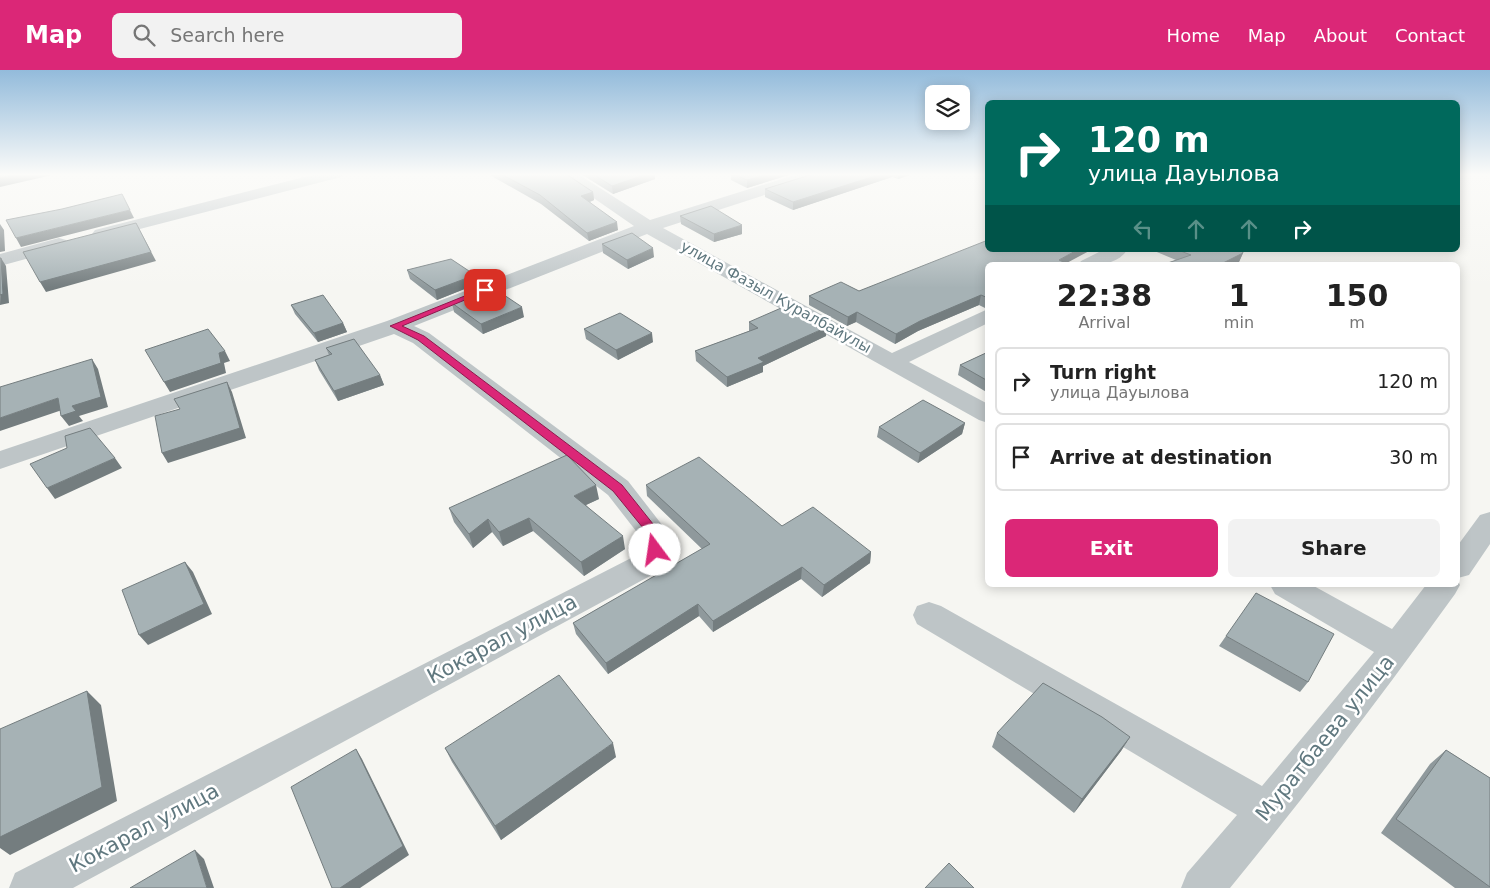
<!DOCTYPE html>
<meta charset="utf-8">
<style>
:root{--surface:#fff;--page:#f2f2f2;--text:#222;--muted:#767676;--line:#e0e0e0;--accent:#db2777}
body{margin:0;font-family:"DejaVu Sans",sans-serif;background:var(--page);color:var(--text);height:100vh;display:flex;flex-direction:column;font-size:19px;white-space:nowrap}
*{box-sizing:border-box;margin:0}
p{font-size:16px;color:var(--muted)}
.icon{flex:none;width:28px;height:28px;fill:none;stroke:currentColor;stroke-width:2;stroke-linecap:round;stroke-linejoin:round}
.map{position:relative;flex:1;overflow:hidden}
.sheet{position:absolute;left:985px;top:192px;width:475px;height:325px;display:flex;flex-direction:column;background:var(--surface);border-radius:8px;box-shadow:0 2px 12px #0003}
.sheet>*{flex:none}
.top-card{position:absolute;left:985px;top:30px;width:475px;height:152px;border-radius:8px;box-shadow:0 2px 12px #0003;background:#00695c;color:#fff;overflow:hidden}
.controls{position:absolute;left:925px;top:15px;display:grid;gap:10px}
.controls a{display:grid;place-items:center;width:45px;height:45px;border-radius:8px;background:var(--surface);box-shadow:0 2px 12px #0003;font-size:25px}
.pin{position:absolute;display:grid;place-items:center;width:42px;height:42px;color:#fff;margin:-21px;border-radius:10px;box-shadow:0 2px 8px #0006}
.me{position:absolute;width:55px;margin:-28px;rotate:346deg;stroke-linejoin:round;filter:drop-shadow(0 0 4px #0008)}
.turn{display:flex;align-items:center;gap:18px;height:105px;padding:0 20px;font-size:22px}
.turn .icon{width:65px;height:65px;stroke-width:2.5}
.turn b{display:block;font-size:35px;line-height:42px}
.lanes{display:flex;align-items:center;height:48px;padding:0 20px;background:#0003;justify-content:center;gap:25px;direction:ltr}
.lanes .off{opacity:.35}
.eta{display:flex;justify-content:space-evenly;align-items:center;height:85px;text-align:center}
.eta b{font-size:30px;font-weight:600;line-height:35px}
.primary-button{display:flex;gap:10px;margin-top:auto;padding:10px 20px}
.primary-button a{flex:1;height:58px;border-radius:8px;background:var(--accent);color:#fff;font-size:20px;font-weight:600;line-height:58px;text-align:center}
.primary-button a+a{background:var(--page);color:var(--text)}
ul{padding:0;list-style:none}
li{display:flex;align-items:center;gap:15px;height:68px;margin:0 10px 8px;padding:0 10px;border:2px solid var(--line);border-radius:8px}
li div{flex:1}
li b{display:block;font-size:19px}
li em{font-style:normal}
header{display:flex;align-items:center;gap:30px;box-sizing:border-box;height:70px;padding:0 25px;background:var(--accent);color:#fff}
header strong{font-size:24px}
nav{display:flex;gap:28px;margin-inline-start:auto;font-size:18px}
.search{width:350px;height:45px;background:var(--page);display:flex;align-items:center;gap:12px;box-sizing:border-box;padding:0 18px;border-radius:8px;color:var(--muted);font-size:19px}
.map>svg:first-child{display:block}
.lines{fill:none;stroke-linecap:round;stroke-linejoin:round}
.minor{fill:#bec5c7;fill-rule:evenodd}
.wall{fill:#8f999c}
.shaded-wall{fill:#747d7f}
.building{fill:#a6b2b5;stroke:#747d7f}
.route{fill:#db2777;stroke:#8e194d}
.labels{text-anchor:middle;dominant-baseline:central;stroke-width:5;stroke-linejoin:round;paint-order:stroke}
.far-street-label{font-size:15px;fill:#60787f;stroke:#fff}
.near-street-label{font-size:21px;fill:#60787f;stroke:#fff}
</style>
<header>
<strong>Map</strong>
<div class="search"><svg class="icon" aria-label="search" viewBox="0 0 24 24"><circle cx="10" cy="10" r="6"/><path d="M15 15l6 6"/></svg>Search here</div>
<nav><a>Home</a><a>Map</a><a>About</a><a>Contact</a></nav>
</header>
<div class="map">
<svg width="1490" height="818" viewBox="0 0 1490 818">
<rect width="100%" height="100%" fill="#f6f6f2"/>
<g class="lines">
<path class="minor" d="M316,104H343L341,107L101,169L95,168L92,164L95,160Z
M559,104H578L650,150L798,104H822L820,107L663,158L892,283L988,239V253L909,292L988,334V353L979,350L647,164L414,256L429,263L628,411L673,469L667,491L663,499L73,818H9L15,803L639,484L643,470L608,425L413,273L394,264L0,399V381L387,251L634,156Z
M59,168L66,170L68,174L66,178L0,196V184Z
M1103,180H1127C1117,196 1095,195 1078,195L1081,191Z
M1490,442V474L1469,505L1458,508V475L1480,445Z
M1458,511L1460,515L1455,524C1383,624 1308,723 1230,818H1181L1187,803L1237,745L917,554L913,545L917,536L929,532L941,536L1262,716L1374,582L1275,524L1270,515H1312L1392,559L1426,515H1458Z"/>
</g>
<path class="wall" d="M488,104H566L593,122L594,130L590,132L618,160L589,171L541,134Z
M581,104H655V109L613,124Z
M731,104H792L747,118L731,110Z
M813,104H913L898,109L892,107L793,140L765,127V119Z
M680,146L742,164L714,172L681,154Z
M602,174L654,187L628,199L603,183Z
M1152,180H1242L1243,183L1239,192L1234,195H1162L1176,190Z
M988,195V237L985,238L979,235L918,261L895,274L856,252L847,256L809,235V226L859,221Z
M407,200L477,214L437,230L410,209Z
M452,233L524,247L483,264L454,242Z
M291,235L343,253L347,262L318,272L295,244Z
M749,252L826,266L763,296V302L727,317L696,291L695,281L749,261Z
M584,259L653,272L618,290L586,269Z
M326,278L380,305L384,315L338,331L319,300L315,290L329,285Z
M988,282V323L958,305L960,295Z
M965,353L962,364L918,393L877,367L879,357Z
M646,415L782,456L871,482L870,493L822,527L801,509L713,562L699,546L608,604L576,564L573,553L702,479L647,426Z
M988,417V428L985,427Z
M599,429L586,435L625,479L584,506L533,461L503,476L492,462L473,478L454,452L449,438Z
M1226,566L1308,612L1300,622L1219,576Z
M997,663L1130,667L1121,681L1074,743L992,677Z
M445,678L616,687L501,770L452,692Z
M1446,680L1490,708V818H1455L1381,763L1430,694Z"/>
<path class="shaded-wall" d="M17,104H57L0,117V108Z
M647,104H655V109L613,124L612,116Z
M769,104H792L747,118V110Z
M881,104H893L892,107L793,140V132Z
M898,104H913L898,109Z
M593,122L594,130L583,134L581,126Z
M130,140L134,148L21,177L16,168Z
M617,152L618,160L589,171L587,163Z
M136,153L156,191L46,222L40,212Z
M0,154L4,160L5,181L0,182Z
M742,155V164L714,172V164Z
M653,178L654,187L628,199L627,190Z
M1077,180H1091L1063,195L1059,190Z
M1243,183L1239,192L1234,195H1219Z
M1,188L6,196L9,233L0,235Z
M475,205L477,214L437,230L435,220Z
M981,225L979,235L918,261L895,274L896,264L920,251Z
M988,229V237L985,238Z
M522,237L524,247L483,264L481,254Z
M857,242L856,252L847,256L848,247Z
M343,253L347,262L318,272L314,263Z
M827,257L826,266L763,296V302L727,317V307L758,288Z
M652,263L653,272L618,290L616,280Z
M225,281L230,291L224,293L226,303L170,322L164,312L219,283Z
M92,289L98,299L108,337L79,346L83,351L69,356L61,346L72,336Z
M380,305L384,315L338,331L334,321Z
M227,312L232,322L246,368L168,393L162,383Z
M58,328L65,339L0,361V348Z
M965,353L962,364L918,393L920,383Z
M115,388L122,398L55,429L47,418Z
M596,415L599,429L577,439L574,426Z
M529,448L533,461L503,476L499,462Z
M488,449L492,462L473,478L469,464Z
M623,466L625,479L584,506L581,492Z
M871,482L870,493L822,527L824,515Z
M185,492L193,502L212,544L148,575L139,565Z
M802,497L801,509L713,562V551Z
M698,534L699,546L608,604L606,593Z
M87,621L101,635L117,731L10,785L0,778V767Z
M1130,667L1121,681L1074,743L1082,729Z
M613,673L616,687L501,770L495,756Z
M356,679L362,689L409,785L360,818H340Z
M195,780L204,789L214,818H207Z"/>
<path class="building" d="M0,104H17L0,108Z
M501,104H566L593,122L581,126L617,152L587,163L540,125Z
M593,104H647L612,116Z
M733,104H769L747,110Z
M813,104H881L793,132L765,119Z
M122,124L130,140L16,168L6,150L62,139Z
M711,136L742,155L714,164L680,146Z
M136,153L151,182L40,212L23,182Z
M632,163L653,178L627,190L602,174Z
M988,170V180H1077L1059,190L1070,195H988V228L981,225L920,251L896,264L857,242L848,247L809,226L841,212L859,221Z
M1178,180H1242L1243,183L1219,195H1162L1191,185Z
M0,188H1L3,224L0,225Z
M451,189L475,205L435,220L407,200Z
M492,217L522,237L481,254L452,233Z
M323,225L343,253L314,263L291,235Z
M788,235L827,257L758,288L764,292L727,307L695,281L758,258L749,252Z
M620,243L652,263L616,280L584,259Z
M208,259L225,281L219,283L221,293L164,312L145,280Z
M354,269L380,305L334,321L315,290L332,284L326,278Z
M988,282V311L960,295Z
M92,289L101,327L72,336L76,341L61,346L58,328L0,348V317Z
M227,312L240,358L162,383L155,346L180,339L174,329Z
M923,330L965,353L920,383L879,357Z
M90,358L115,388L47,418L30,394L67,378L65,366Z
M567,385L596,415L574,426L623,466L581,492L529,448L499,462L488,449L469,464L449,438Z
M699,387L782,456L813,437L871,482L824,515L802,497L713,551L698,534L606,593L573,553L710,474L646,415Z
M185,492L204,534L139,565L122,520Z
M1256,523L1334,564L1308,612L1226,566Z
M559,605L613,673L495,756L445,678Z
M1043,613L1102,647L1130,667L1082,729L997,663Z
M87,621L102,717L0,767V659Z
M356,679L403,776L340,818H332L291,717Z
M1446,680L1490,708V817L1396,749Z
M195,780L207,818H130Z
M949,793L974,818H925Z"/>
<linearGradient id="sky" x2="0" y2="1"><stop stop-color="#93bbdb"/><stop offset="0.48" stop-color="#fbfbf9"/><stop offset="1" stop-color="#fbfbf9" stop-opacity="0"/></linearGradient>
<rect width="1490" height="218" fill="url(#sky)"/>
<path class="route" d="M482,219L489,220L402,256L424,266L622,415L665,469L660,483H651L649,480L652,469L613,421L418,270L390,256Z"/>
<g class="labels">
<g class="far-street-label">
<text transform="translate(776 227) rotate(29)">улица Фазыл Куралбайулы</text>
</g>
<g class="near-street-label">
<text transform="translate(502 569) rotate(-28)">Кокарал улица</text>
<text transform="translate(1325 668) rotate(-51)">Муратбаева улица</text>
<text transform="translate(144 758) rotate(-28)">Кокарал улица</text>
</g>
</g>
</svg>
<div class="controls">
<a><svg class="icon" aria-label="layers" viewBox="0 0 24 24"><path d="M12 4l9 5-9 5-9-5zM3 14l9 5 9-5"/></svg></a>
</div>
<div class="pin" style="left:485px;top:220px;background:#d93025"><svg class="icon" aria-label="arrive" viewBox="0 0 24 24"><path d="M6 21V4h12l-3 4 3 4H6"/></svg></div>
<svg class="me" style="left:655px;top:480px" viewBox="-20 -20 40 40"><circle r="19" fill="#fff"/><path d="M0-13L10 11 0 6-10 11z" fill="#db2777"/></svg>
<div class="top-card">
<div class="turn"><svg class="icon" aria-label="right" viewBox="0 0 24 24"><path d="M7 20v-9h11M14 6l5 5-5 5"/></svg><div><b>120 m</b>улица Дауылова</div></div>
<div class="lanes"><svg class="icon off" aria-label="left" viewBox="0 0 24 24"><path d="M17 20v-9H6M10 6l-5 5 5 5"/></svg><svg class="icon off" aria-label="ahead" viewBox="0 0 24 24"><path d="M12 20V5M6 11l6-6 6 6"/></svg><svg class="icon off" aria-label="ahead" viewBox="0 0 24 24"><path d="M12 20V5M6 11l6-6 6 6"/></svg><svg class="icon" aria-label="right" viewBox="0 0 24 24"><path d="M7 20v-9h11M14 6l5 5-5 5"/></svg></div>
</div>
<section class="sheet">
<div class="eta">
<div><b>22:38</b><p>Arrival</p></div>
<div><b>1</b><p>min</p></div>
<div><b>150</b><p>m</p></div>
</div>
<ul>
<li><svg class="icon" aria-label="right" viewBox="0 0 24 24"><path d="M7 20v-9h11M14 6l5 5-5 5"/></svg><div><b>Turn right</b><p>улица Дауылова</p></div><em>120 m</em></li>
<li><svg class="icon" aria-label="arrive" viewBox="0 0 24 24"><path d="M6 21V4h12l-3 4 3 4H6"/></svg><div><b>Arrive at destination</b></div><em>30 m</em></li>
</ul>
<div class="primary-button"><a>Exit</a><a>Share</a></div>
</section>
</div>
